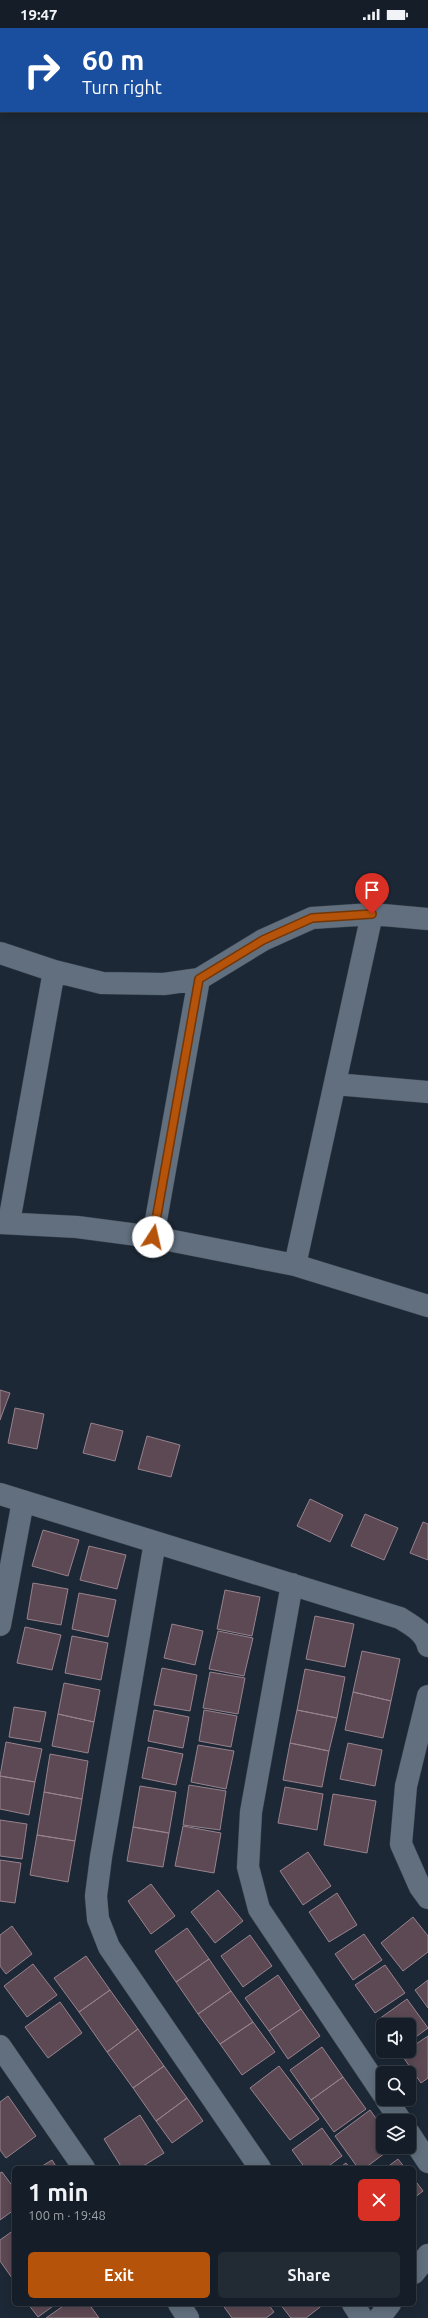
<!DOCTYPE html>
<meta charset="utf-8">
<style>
:root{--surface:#151e28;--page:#222b34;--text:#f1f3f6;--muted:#9da2a8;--line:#343c45;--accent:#b45309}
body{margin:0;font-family:Ubuntu,sans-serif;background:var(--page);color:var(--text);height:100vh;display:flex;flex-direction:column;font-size:15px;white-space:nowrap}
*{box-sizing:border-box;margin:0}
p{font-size:13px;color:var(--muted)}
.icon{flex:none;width:22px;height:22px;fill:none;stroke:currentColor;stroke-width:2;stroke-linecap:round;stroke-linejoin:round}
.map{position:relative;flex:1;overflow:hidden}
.side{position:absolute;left:12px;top:2138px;width:404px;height:140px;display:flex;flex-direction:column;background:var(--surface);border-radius:6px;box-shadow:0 2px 10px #0003,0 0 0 1px var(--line)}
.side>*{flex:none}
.guide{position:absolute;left:0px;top:0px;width:428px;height:84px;box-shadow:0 2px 10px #0003,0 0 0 1px var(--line);background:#1a4fa0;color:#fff;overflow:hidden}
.fabs{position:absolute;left:376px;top:1990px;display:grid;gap:8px}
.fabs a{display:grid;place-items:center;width:40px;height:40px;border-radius:6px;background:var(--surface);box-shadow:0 2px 10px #0003,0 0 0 1px var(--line);font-size:20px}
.pin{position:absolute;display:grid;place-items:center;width:34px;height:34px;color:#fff;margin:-41px -17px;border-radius:50% 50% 50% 0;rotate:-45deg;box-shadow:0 0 4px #0007}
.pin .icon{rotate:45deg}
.me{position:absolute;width:44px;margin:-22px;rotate:10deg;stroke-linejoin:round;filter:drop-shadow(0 0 3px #0008)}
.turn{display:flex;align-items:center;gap:14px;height:84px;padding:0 16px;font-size:18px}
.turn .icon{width:52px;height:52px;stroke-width:2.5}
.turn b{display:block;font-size:28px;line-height:34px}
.round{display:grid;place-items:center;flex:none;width:42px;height:42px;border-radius:6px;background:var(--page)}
.overview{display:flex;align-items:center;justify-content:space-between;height:68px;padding:0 16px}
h1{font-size:24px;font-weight:700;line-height:30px}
.action{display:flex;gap:8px;margin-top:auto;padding:8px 16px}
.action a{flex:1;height:46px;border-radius:6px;background:var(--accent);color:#fff;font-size:16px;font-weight:700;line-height:46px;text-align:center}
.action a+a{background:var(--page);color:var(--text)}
.status{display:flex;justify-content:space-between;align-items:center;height:28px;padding:0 20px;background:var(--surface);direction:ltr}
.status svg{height:11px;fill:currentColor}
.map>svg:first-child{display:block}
.building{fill:#5c4954;stroke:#97828d}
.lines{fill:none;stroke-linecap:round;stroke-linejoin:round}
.minor-casing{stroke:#38424d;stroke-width:23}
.minor{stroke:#616f7e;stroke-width:22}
.route-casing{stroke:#753606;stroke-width:10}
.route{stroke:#b45309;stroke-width:7}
</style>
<div class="status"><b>19:47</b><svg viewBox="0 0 49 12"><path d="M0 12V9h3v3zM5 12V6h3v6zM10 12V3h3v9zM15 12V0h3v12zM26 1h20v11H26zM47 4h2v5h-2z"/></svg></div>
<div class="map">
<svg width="428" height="2290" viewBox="0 0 428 2290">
<rect width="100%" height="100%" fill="#1c2835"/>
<path class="building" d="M0,1362L10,1365L0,1392Z
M15,1380L44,1386L37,1421L8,1415Z
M91,1395L123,1403L115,1433L83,1425Z
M147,1408L180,1417L171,1449L138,1441Z
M310,1471L343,1487L330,1514L297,1498Z
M365,1486L398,1500L384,1532L351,1518Z
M423,1494L428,1496V1532L410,1525Z
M43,1502L79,1512L68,1548L32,1538Z
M89,1518L126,1527L117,1561L80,1552Z
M33,1555L68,1561L61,1597L27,1591Z
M225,1562L260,1569L252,1608L217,1601Z
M79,1565L116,1572L108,1609L72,1601Z
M315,1588L354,1596L345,1639L306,1631Z
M172,1596L203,1603L195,1637L164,1630Z
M25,1599L61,1607L52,1642L17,1635Z
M218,1603L253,1610L244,1648L209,1641Z
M72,1608L108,1615L101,1652L65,1645Z
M362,1623L400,1631L391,1673L353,1664Z
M162,1640L197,1647L190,1683L154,1677Z
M305,1641L345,1649L337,1690L297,1682Z
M210,1644L245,1650L238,1686L203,1680Z
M64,1655L100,1662L94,1694L58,1686Z
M353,1664L391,1673L383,1710L345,1702Z
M14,1679L46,1684L40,1714L9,1709Z
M154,1682L189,1689L183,1720L148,1713Z
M204,1682L237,1688L231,1719L199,1713Z
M297,1682L337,1690L329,1723L290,1715Z
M58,1686L94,1694L88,1725L52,1718Z
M6,1714L42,1721L35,1754L0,1748Z
M290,1715L329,1723L322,1759L283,1752Z
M348,1715L382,1722L375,1758L340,1751Z
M198,1717L234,1723L226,1761L191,1754Z
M148,1719L183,1726L176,1757L142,1750Z
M50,1726L88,1733L82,1771L44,1764Z
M0,1748L35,1754L29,1787L0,1781Z
M189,1757L226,1763L220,1802L183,1797Z
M140,1758L176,1764L169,1805L133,1799Z
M285,1759L323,1766L317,1802L278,1795Z
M44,1764L82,1771L75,1813L37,1807Z
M333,1766L376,1773L367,1825L324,1817Z
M0,1792L27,1796L22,1831L0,1828Z
M183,1798L221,1805L214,1845L175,1838Z
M133,1799L169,1805L163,1839L127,1833Z
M37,1807L75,1813L68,1854L30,1847Z
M308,1824L331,1858L303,1877L280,1843Z
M0,1832L21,1835L15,1875L0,1873Z
M151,1856L175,1888L151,1906L128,1873Z
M218,1862L243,1893L215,1915L191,1884Z
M337,1865L357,1897L329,1914L309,1884Z
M413,1889L428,1908V1924L403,1943L381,1915Z
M12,1898L32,1926L6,1946L0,1938V1907Z
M187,1900L209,1931L176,1954L155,1923Z
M364,1906L382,1932L353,1952L335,1926Z
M250,1907L272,1938L243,1959L221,1928Z
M86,1928L110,1962L79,1984L54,1950Z
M209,1931L231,1963L198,1986L176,1954Z
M33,1936L57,1967L27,1989L4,1958Z
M385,1937L405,1965L375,1985L355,1957Z
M278,1947L301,1981L269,2003L245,1970Z
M428,1952V1980L415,1962Z
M110,1962L138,2001L107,2024L79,1984Z
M231,1963L253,1994L220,2016L198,1986Z
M407,1971L428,2000L409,2014V1997L383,1998L379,1991Z
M60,1974L82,2005L48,2030L25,1999Z
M301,1981L320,2008L288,2031L269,2003Z
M253,1994L275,2024L242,2047L220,2016Z
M138,2001L164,2038L133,2060L107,2024Z
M428,2008V2050L421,2055L401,2026Z
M322,2019L343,2049L311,2072L290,2042Z
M164,2038L187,2070L156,2093L133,2060Z
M279,2038L319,2091L290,2112L250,2060Z
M343,2049L366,2081L334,2104L311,2072Z
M8,2068L36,2108L6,2130L0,2122V2074Z
M187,2070L203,2093L172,2115L156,2093Z
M370,2082L383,2100V2119H393L365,2140H358L335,2108Z
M140,2087L164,2125L140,2140H122L104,2111Z
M322,2100L342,2128L326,2140H305L292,2122Z
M398,2131L405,2140H386Z
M52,2132L57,2140H39Z
M346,2135L350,2140H339Z
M2,2144L14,2160V2182L0,2192V2145Z
M414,2151L423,2163L414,2170Z
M14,2202V2249L12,2250L0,2233V2212Z
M28,2276H56L38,2289Z
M66,2276H89L99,2290H46Z
M222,2276H268L274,2284L266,2290H232Z
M280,2276H324L306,2290H291Z"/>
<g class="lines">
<defs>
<path id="minor" d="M0,925L54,943L102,955L164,956L199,951L263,912L312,890L372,886L428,891
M335,1056L428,1064
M9,1194L54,943
M0,1195L77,1199L153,1209L295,1237L428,1278
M153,1209L199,951
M295,1237L372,886
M0,1466L400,1590C411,1597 425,1604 428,1618
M155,1514L101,1829L96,1868L98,1891L109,1919L260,2140
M292,1556L251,1784L248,1839L259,1881L383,2066
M0,1597L23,1473
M428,1668L406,1758L401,1816L420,1859L428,1870
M0,2018L84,2140
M386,2071L401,2093
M409,2105L428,2134
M414,2245L428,2227
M179,2276L188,2290
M353,2276L362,2290
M379,2290L390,2276"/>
</defs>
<use href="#minor" class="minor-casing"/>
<use href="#minor" class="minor"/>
</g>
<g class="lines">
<defs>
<path id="route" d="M153,1209L199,951L263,912L312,890L372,886"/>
</defs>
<use href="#route" class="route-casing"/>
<use href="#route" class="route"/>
</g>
</svg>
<div class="fabs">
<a><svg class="icon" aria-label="sound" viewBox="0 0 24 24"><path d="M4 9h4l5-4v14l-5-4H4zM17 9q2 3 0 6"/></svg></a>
<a><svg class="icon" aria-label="search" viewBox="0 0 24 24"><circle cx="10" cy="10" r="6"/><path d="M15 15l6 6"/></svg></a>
<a><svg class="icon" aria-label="layers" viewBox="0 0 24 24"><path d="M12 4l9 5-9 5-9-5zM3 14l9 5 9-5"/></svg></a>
</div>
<div class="pin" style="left:372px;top:886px;background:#d93025"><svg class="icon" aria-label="arrive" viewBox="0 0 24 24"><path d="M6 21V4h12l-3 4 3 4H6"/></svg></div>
<svg class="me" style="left:153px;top:1209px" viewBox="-20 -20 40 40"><circle r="19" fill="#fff"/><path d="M0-13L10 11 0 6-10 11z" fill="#b45309"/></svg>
<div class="guide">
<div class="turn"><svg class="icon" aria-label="right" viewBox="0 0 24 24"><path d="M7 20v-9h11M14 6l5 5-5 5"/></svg><div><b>60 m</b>Turn right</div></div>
</div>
<section class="side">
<div class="overview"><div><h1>1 min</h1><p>100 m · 19:48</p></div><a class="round" style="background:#d93025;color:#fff"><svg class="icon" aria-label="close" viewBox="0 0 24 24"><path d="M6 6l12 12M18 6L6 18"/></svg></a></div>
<div class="action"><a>Exit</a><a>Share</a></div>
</section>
</div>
